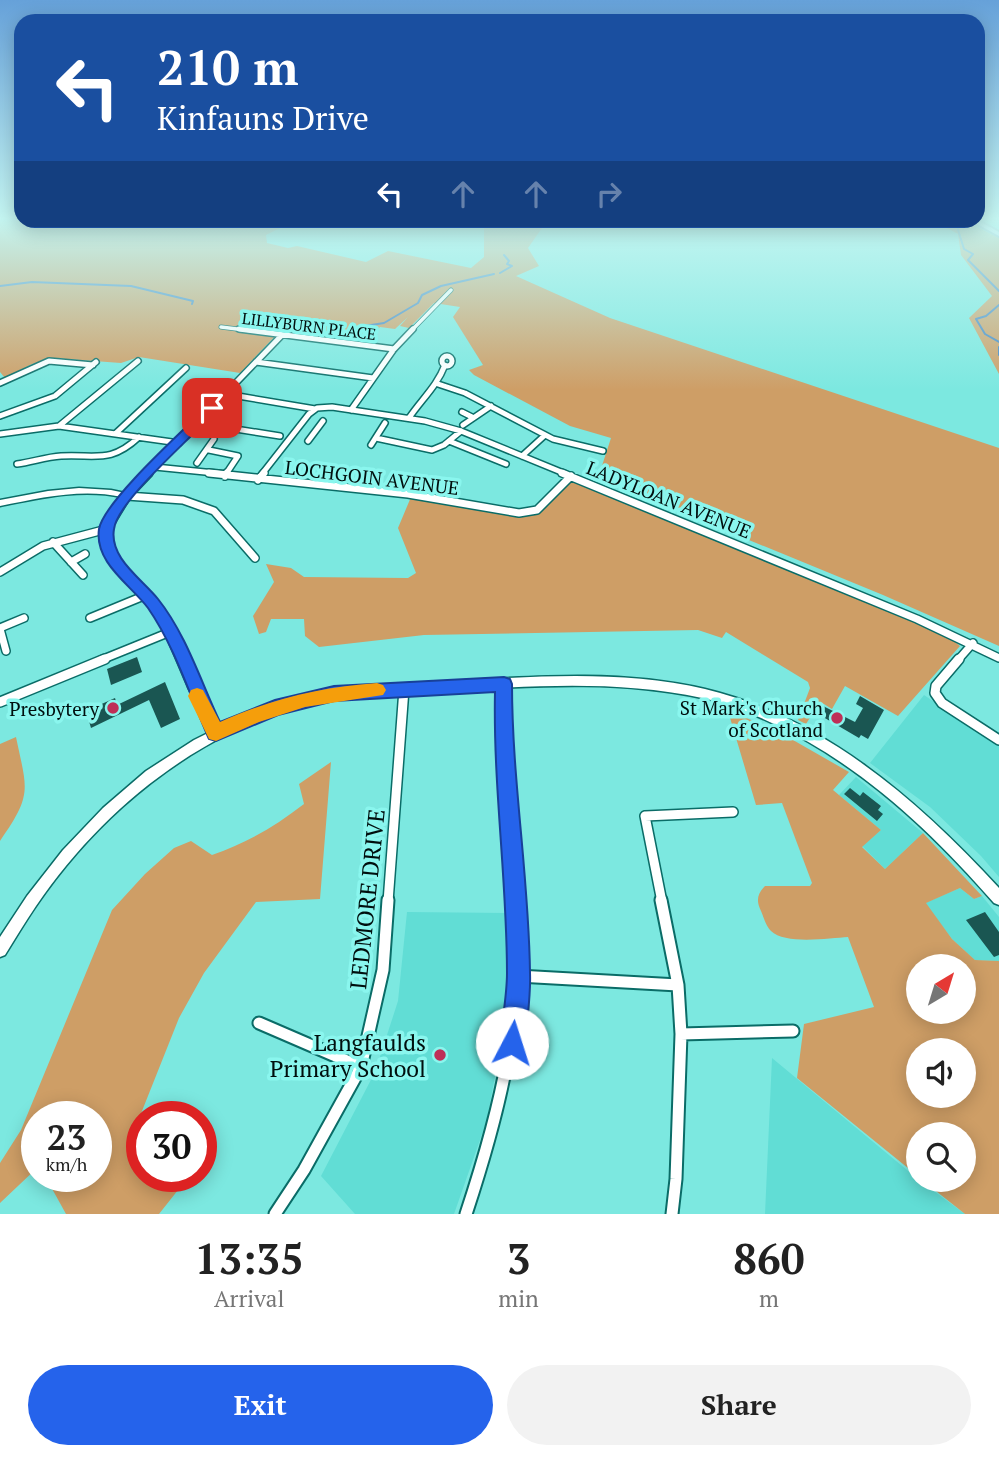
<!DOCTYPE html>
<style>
:root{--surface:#fff;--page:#f2f2f2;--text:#222;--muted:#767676;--accent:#2563eb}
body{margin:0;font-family:"PT Serif",serif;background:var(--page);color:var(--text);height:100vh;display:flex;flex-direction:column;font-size:26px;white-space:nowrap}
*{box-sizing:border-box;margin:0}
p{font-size:23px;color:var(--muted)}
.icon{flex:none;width:38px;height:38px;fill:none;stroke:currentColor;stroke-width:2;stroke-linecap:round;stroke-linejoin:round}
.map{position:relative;height:1214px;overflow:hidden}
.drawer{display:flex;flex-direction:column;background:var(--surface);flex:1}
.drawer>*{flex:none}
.hud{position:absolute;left:14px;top:14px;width:971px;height:214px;border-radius:21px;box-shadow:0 4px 18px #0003;background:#1a4fa0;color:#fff;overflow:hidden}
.needle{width:46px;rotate:38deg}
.controls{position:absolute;left:906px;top:954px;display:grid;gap:14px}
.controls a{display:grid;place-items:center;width:70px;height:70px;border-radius:50%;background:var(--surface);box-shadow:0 4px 18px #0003;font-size:35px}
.speed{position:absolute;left:21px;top:1101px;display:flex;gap:14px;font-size:35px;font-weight:700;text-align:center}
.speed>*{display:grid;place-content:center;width:91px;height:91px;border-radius:50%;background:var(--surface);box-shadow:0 4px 18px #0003;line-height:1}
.speed small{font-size:18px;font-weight:400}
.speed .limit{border:10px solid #d22;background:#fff;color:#111}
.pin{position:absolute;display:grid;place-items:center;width:60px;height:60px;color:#fff;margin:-30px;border-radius:14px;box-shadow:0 4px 10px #0006}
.me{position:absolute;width:77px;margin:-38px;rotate:5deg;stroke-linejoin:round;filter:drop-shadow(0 0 5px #0008)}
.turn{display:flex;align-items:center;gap:24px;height:147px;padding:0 28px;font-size:32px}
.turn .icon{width:91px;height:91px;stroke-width:2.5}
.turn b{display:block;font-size:49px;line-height:60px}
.lanes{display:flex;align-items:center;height:66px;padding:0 28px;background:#0003;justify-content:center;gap:35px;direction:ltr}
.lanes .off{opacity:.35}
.eta{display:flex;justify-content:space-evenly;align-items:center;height:119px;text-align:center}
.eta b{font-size:42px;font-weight:700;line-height:49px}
.action{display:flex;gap:14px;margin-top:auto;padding:14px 28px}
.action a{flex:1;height:80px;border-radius:42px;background:var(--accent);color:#fff;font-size:28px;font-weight:700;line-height:80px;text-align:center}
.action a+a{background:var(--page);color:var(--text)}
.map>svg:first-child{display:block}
.built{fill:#61ddd5}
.green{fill:#ce9e66;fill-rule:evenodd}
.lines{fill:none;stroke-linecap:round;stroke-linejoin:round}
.stream{stroke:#4485c3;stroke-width:2}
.building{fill:#1a5652}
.street-far4-casing{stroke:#0a6c67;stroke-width:5}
.street-far3-casing{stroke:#0a6c67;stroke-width:8}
.street-far2-casing{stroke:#0a6c67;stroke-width:10}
.street-far1-casing{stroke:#0a6c67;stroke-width:12}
.street-casing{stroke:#0a6c67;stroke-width:15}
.secondary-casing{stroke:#0a6c67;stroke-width:3}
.primary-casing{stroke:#9286a6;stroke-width:4}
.street-far4{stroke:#fff;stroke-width:3.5}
.street-far3{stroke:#fff;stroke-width:5}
.street-far2{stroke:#fff;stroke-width:7}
.street-far1{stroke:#fff;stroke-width:9}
.street{stroke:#fff;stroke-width:11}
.secondary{fill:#fff;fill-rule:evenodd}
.primary{fill:#edddfb;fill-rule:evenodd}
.route{fill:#2563eb;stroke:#184099;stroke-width:2}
.slow{fill:#f59e0b}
.poi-dot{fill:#be2f57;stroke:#8af6ee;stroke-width:2.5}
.labels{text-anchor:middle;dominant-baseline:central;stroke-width:7;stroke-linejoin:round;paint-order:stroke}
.far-street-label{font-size:16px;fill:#000f0e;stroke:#8af6ee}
.street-label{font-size:19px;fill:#000f0e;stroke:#8af6ee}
.poi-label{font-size:19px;fill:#000f0e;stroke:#8af6ee;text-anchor:end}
.near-street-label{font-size:23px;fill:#000f0e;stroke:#8af6ee}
.near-poi-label{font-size:23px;fill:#000f0e;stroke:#8af6ee;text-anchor:end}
</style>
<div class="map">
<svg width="999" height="1214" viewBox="0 0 999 1214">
<rect width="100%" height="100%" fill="#7ce8e0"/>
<path class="built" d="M924,695L999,745V877L981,856L930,807L870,763Z
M856,777L923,833L885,869L862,846L881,830L839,795Z
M960,888L974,899L982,896L999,917V961L975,960L952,939L925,903Z
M407,912L507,913L510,969L502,1038L487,1120L454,1214H355L321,1176L375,1072L398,1001Z
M772,1058L919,1180L965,1214H765Z"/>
<path class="green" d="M0,220L288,221L292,222L266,235L267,243L288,248L297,246L366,262L388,251L471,268L484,257V221H547L528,248L539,266L516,276L610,318L999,448V646L883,595L598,478L611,438L570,426L474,375L469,370L483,365L453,317L460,307L434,303L409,328L400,326L408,317L395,329L380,327L376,332L367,330L357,342L280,331L240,373L139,357L121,363L53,358L32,364L5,378L0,372Z
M934,221H966L999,238V374L969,318L992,296L961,255L958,234Z
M575,481L943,632L960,646L898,716L845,686L832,709L824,704L818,705L806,724L798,720L810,688L808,682L726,632L722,638L698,630L424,635L319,647L305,636L304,619H271L266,632L259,634L253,616L274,582L266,564L291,568L304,577L408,578L416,573L398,528L411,497C438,501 511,521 534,514C551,508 558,484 575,481Z
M728,711L772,728L849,772L833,790L881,830L862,847L885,869L923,833L982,896L974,899L960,888L926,903L952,939L975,960L999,961V1214H965L922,1180H964V1134H919V1177L797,1078L804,1024L874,1007L848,937C830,938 785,945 771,931C766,926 764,918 761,911C756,901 757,894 765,886H810L812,883L782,803L756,805ZM919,966H964V1012H919ZM919,1050H964V1096H919Z
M16,737C27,790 33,794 0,841V744Z
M331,762L320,899L256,902L204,973L179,1018L140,1116L142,1176H176L182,1185L159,1214H66L45,1176H96V1116H37V1168L0,1203V1163L21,1130L112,910L145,874L174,848L191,841L212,855C247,843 274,827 304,804L299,784Z"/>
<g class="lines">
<path class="stream" d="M955,220L964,249L973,254L968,260L999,291
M500,273L512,266L507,264L509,261L504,255
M0,286L32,282L131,286L193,301L192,304
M999,305L986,316L976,319L985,334L999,342
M352,328L384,323L418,303L422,295L441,286L494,274
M999,347V355"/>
</g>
<path class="building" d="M137,657L142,672L111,685L107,669Z
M165,682L180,719L161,728L149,700L91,728L86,711L115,698L117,705Z
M860,696L884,710L868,739L861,735L859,738L818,714L823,706L855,722L863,708L856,704Z
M850,788L860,796L863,792L881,806L878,810L883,814L877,821L844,794Z
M985,912L999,932V955L994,957L966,920Z"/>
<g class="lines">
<defs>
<path id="street-far4" d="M289,220L304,225
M221,327L253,331
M411,331L451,290"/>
<path id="street-far3" d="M239,329L394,349
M442 361a5 5 0 1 1 10 0a5 5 0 1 1-10 0Z
M256,362L373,378
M0,383L49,361L93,365
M438,384L465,393L553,439L603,451
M226,394L315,409
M351,410L394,349L413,329
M462,412L472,417
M0,416L55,396L96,362
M409,418C422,399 437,386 445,365
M198,423L280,436
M463,425L491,406
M59,426L138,361
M116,433L186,368
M0,434L59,426L179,443
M376,438L432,450L444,445L461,431
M308,441L323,421
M449,441L506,464
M371,445L385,423
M209,450L238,456L226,474
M522,456L544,436
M197,463L214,439
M17,464C32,462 46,457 61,456C96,454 110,464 139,437
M155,467L225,474
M148,474L282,335
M262,474L309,414L317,408L332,407L425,421L461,431L566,474"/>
<path id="street-far2" d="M209,473L408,494L519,513L537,510L571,476
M562,473L917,619L999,658
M225,476L227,473
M258,480L264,473
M127,496L149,473
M127,496L183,500L214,511L255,558
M53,542L83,575
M71,562L85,554
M0,572L43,546L107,529
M90,618L146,595
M0,628L24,618
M0,629L6,651
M101,660L170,632
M958,660L973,643"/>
<path id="street-far1" d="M959,659L936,686L935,693L942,703L999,740
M504,684L506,757L517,902
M0,702L105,659
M388,902L404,689
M662,902L645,816L733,812"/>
<path id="street" d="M661,900L678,985L681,1034L676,1179L672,1214
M518,976L678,985
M259,1023L361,1067
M681,1034L793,1031
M275,1214L304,1170L361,1067L383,970L388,900
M466,1214C502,1105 523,1016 517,900"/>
<path id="secondary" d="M79,488L111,490L130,494L131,496L111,529L114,554L156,601L174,629L198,686L219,728C246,715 274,704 303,696C353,684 406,684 456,681C538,676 624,670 705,689C823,717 919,801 999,888V905L994,903C931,831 861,765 774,724C751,713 727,703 702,698C624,681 543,685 464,690C411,693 359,694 307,705C281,710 254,721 230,733C152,772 86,833 36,906C25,922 15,939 5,955L0,957V937L27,896L63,850L103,808L146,771L194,740L210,732L188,687L165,633L150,607L106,555L103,529L122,497C81,488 40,498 0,506V500L48,491Z"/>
<path id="primary" d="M970,220H977L999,232V236Z"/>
</defs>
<use href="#street-far4" class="street-far4-casing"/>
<use href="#street-far3" class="street-far3-casing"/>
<use href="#street-far2" class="street-far2-casing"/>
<use href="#street-far1" class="street-far1-casing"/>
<use href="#street" class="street-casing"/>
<use href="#secondary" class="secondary-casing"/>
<use href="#primary" class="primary-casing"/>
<use href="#street-far4" class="street-far4"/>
<use href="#street-far3" class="street-far3"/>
<use href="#street-far2" class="street-far2"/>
<use href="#street-far1" class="street-far1"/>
<use href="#street" class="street"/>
<use href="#secondary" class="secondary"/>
<use href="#primary" class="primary"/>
</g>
<linearGradient id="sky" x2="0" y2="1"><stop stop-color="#66a1d9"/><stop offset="0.56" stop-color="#c4f5f1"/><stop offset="1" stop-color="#c4f5f1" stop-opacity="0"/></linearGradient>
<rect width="999" height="390" fill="url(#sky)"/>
<path class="route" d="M208,406L218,408C196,435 118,499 114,529C109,558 142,579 158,599C186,634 201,682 220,722L275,700L334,686L504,677L510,679L512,684C512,781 529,877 530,973C531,996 527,1020 525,1043L521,1052L512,1055L503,1052L500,1043C502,1020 507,996 507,973C507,879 493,786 495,692L334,701L278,715L216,741L209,739C190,696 175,647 148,608C131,585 94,563 99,529C104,501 185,429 208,406Z"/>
<path class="slow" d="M377,683L383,685L386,690L383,695L305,707L259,722L216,741L209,739L188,696L191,690L197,688L203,690L220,722C271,699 321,687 377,683Z"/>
<g class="poi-dot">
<circle cx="113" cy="708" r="7"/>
<circle cx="837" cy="718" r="7"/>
<circle cx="440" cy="1055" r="7"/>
</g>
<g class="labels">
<g class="far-street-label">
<text transform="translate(309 326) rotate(7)">LILLYBURN PLACE</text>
</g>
<g class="street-label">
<text transform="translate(372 477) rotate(7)">LOCHGOIN AVENUE</text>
<text transform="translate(669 499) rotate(22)">LADYLOAN AVENUE</text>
</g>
<g class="poi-label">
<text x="823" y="707">St Mark's Church<tspan x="823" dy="22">of Scotland</tspan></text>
<text x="99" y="708">Presbytery</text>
</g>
<g class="near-street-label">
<text transform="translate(367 899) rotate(-84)">LEDMORE DRIVE</text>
</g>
<g class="near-poi-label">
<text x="426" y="1042">Langfaulds<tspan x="426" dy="26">Primary School</tspan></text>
</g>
</g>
</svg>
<div class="controls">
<a><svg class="needle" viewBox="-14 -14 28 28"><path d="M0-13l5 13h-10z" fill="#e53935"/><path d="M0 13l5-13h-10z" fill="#767676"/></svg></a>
<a><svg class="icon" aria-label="sound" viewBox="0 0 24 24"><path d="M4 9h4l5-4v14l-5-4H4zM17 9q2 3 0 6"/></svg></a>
<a><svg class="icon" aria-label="search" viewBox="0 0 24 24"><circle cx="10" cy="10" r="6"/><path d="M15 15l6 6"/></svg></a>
</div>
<div class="speed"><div>23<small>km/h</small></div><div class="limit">30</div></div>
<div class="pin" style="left:212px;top:408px;background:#d93025"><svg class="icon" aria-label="arrive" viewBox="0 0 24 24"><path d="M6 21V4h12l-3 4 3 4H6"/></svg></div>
<svg class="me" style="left:512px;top:1043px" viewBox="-20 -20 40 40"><circle r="19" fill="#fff"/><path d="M0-13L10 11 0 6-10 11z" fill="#2563eb"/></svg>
<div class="hud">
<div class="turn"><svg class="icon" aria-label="left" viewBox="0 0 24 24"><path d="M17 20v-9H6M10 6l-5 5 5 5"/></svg><div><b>210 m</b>Kinfauns Drive</div></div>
<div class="lanes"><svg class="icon" aria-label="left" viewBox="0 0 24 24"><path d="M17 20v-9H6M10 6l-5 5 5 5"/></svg><svg class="icon off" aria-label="ahead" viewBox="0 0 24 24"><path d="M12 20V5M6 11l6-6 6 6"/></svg><svg class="icon off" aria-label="ahead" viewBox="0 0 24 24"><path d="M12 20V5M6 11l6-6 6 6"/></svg><svg class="icon off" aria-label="right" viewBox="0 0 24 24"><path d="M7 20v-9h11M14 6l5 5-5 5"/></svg></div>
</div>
</div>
<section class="drawer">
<div class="eta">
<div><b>13:35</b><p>Arrival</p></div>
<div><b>3</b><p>min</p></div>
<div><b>860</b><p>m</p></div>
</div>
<div class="action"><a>Exit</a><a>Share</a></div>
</section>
